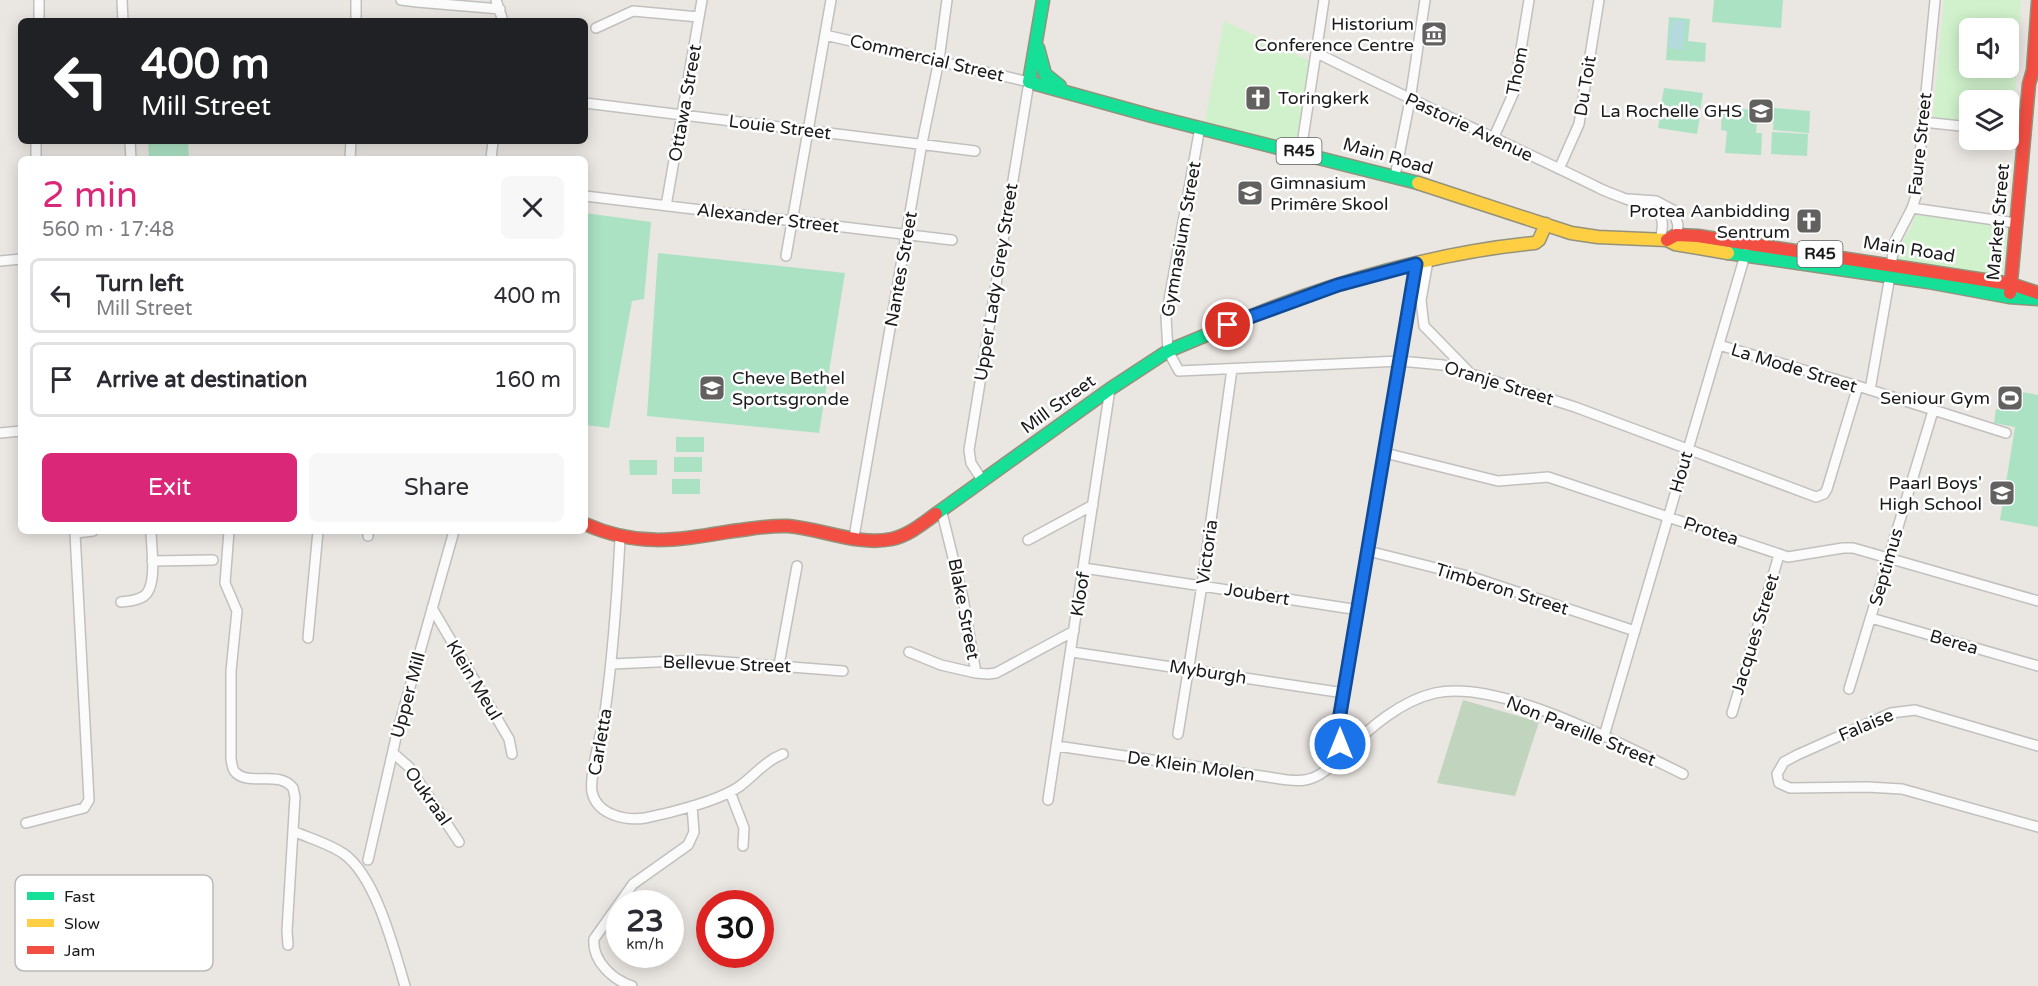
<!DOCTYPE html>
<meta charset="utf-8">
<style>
:root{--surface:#fff;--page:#f7f7f7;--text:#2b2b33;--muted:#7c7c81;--line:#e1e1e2;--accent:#db2777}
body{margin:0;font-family:"Varela Round",sans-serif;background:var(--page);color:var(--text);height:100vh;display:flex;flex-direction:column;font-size:22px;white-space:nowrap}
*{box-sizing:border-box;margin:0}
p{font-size:20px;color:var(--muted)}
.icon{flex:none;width:33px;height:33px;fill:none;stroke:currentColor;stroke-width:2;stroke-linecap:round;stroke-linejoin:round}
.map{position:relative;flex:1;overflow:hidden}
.drawer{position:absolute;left:18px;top:156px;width:570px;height:378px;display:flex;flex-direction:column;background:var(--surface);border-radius:9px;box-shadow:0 3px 15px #0003}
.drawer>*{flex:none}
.hud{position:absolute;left:18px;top:18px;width:570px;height:126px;border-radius:9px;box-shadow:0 3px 15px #0003;background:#202124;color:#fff;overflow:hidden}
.fabs{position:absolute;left:1959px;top:18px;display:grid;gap:12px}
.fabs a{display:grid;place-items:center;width:60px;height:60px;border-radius:9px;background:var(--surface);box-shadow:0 3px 15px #0003;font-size:30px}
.speed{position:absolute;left:606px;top:890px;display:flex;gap:12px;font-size:30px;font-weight:700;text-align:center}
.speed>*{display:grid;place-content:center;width:78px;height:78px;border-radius:50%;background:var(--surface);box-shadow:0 3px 15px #0003;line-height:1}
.speed small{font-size:15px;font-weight:400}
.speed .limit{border:9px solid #d22;background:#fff;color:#111}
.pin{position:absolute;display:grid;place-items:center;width:51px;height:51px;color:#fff;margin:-26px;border:3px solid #fff;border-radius:50%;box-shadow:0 2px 6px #0007}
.me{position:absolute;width:66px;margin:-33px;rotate:0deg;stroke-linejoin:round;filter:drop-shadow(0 0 4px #0008)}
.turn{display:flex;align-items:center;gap:21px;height:126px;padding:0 24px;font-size:27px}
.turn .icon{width:78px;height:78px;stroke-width:2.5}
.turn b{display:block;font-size:42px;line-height:51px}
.round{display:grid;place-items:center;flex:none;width:63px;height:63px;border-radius:9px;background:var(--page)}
.headline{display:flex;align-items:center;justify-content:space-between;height:102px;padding:0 24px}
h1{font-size:36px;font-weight:600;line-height:45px;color:var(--accent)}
.cta{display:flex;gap:12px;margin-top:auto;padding:12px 24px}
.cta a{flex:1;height:69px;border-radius:9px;background:var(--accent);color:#fff;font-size:24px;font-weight:600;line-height:69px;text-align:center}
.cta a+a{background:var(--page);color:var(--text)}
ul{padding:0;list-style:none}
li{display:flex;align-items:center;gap:18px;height:75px;margin:0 12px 9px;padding:0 12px;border:3px solid var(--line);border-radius:9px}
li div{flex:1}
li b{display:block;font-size:22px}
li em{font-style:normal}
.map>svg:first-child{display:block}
.cemetery{fill:#c1d4be}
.park{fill:#d0f1cb;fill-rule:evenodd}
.pitch{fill:#ace2c4}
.water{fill:#b5dade}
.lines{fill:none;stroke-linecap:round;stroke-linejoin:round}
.street-casing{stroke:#c2c0be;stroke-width:12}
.fast-casing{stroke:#94927b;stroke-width:15}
.slow-casing{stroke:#94927b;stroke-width:15}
.jam-casing{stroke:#94927b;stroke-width:15}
.street{stroke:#fcfbfb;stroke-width:9}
.fast{stroke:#16e098;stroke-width:12}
.slow{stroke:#ffcf43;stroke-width:12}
.jam{stroke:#f24e42;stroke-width:12}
.route-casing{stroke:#114b97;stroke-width:15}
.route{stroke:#1a73e8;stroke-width:10}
.labels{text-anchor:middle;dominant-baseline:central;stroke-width:5;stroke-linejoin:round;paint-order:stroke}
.shield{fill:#fff;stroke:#5f5f5f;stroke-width:1.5}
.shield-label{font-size:16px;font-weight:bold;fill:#1a1a1a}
.poi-label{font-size:18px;fill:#1a1a1a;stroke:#fff;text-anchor:end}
.street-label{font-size:18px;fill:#1a1a1a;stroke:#fff}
.key{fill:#fff;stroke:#bababa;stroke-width:1.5}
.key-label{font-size:16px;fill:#1a1a1a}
</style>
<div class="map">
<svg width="2038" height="986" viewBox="0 0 2038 986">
<rect width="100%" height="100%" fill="#eae6e2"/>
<path class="cemetery" d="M1463,700L1539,722L1515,796L1437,783Z"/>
<path class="park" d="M1944,0H2021L2013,125H2009L2008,100H1970L1969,121L1933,118ZM1970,28H2008V68H1970Z
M1224,21L1310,61L1296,145L1205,122Z
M1915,213L2008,226L2003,277L1893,264L1895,251L1911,228Z"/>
<path class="pitch" d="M1714,0H1783L1781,28L1712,22Z
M1669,17L1690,19L1688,41L1706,43L1705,62L1666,60Z
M1664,88L1703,93L1700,111L1661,105Z
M1722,108L1758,110L1756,133H1762L1761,155L1725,153L1727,131L1721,130Z
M1774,108L1810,111L1809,133L1773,130Z
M1661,111L1700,116L1697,134L1658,128Z
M1772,132L1808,134L1807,156L1771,154Z
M148,141H188L189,159H149Z
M585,213L651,222L644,299L632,301L609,428L585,425Z
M658,253L845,273L819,433L647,416Z
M2022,392L2038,395V527L2000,520L2015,427L1994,423L1996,409L2018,412Z
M676,437H704V452H676Z
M674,457H702V472H674Z
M629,460H657V475H630Z
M672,479H700V494H672Z"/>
<path class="water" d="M1672,19L1686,21L1682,50L1668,48Z"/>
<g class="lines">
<defs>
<path id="street" d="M122,0L123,21
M401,0L417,2L418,0
M496,0L503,21
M417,2L500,9
M39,21V0
M356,21V0
M596,28L633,11L699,17
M825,35L1029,82L969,450L971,463L982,480
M1317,53C1410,100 1505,142 1599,188C1610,194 1651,207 1658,213C1665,220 1662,231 1660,240
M585,103L975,151
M1923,122L1970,127
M1200,127L1166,317L1168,351L1179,371L1400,361L1443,365L1575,407L1816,497L1824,494L1827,489L1858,386
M2008,131L2024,132
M1493,139L1514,92L1529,0
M130,141L131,159
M1301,151L1324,0
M36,159V141
M350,159L351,141
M491,159L493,141
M1559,169L1579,124L1599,0
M1395,176L1410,100L1425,0
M585,196L952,240
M1628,199L1656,201L1673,210L1678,225L1676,241
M666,206L702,0
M1912,208L2016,223
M786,256L831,0
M0,261L21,259
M1428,261L1421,300L1424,326L1468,371
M1719,345L1858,386L2006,433
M1870,390L1890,276L1894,243L1912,208L1916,196L1935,0
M0,433L21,431
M1385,453L1498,481L1548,477L1788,557L1843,548H1853L2038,601
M941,509L963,598L976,673L988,674L996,673L1074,631
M75,531V533L93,531
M229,531L225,583L237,611L231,671V759C232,764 232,770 236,773C250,786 279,770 293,788L295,797L287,931L288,945
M368,531V536
M854,537L922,143L939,60L947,0
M620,539C617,597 613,654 605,712C602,731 589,776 592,792C597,815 626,821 645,818C670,813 719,801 740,786C755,775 765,761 783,754
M1028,540L1093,505
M1368,551L1472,577L1635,631
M152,561L213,560
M1084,568L1359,610
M121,602C129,601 137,601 144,596C158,586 151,547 151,531
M432,608L509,739L512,754
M1871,618L2038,666
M308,638L318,531
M909,652L941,665L976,673
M1072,652L1344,693
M612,664L700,660L843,671
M779,665L797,566
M1849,689L1933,411
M1732,713L1779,555
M1178,734L1202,585L1232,369
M1604,736L1746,252
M1057,746L1268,777C1280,779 1293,782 1305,780C1323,777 1332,764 1345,752C1370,728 1400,701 1435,693C1501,679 1623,745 1683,774
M2038,746L1915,710L1891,713L1797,755L1784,762L1777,774L1779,783L1790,788L1867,787L1902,789L2038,827
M393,753L409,767L459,842
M1344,753L1338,736V726L1416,264
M730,792L744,828L743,846
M1048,800L1110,389
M26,823L84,808L89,800L75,533
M293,831C309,838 330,844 344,854C376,877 394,949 405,986
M368,860L397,733L454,531
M632,986C613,980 592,961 594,939L633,884L688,845L694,832L692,806"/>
<path id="fast" d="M1043,0L1029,82L1152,116L1418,183
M1038,48L1045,74L1060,86
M1728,253L1928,282L2009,297L2038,299
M936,514L1110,389L1168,351L1247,318"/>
<path id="slow" d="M1418,183L1571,233L1598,237L1667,240L1675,244L1728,253
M1247,318C1335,281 1440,252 1535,243L1539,240L1546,224"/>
<path id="jam" d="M1667,240L1676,235L1698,236L2011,284L2038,293
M2010,293L2029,84L2033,70L2038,2
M585,524C639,548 678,540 733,531C751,529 770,525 788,526C823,529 857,546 892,539C909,535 922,524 936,514"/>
</defs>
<use href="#street" class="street-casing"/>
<use href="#fast" class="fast-casing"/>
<use href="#slow" class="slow-casing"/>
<use href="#jam" class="jam-casing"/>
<use href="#street" class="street"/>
<use href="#fast" class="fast"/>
<use href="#slow" class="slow"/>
<use href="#jam" class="jam"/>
</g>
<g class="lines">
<defs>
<path id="route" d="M1228,325L1338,285L1416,264L1338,726L1340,744"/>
</defs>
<use href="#route" class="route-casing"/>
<use href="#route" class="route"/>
</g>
<defs>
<symbol id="museum-square" viewBox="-11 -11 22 22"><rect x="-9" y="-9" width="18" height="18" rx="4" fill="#636160" stroke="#fff"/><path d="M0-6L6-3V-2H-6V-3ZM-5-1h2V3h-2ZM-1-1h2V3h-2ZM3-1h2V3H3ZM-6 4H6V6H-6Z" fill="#fff"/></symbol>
<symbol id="church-square" viewBox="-11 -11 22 22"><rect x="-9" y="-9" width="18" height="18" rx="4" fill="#636160" stroke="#fff"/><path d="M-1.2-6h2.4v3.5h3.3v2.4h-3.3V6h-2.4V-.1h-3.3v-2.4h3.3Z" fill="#fff"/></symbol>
<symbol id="school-square" viewBox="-11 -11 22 22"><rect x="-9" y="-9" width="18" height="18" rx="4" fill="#636160" stroke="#fff"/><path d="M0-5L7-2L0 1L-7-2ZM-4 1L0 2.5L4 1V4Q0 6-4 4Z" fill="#fff"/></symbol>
<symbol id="stadium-square" viewBox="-11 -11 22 22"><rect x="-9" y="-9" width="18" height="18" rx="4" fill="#636160" stroke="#fff"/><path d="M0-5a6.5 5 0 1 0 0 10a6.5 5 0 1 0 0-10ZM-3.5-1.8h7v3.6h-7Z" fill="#fff"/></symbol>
</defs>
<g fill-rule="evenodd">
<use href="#museum-square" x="1419" y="19" width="30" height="30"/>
<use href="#church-square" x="1243" y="83" width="30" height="30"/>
<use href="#school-square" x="1746" y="96" width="30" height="30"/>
<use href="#school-square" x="1235" y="178" width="30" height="30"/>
<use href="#church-square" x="1794" y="206" width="30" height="30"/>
<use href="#school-square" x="697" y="373" width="30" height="30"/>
<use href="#stadium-square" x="1995" y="383" width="30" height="30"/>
<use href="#school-square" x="1987" y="478" width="30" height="30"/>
</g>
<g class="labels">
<g class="shield">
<rect x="1276.5" y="138" width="45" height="26" rx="4.5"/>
<rect x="1797.5" y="241" width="45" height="26" rx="4.5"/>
</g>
<g class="shield-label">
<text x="1299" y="151">R45</text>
<text x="1820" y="254">R45</text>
</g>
<g class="poi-label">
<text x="1414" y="24">Historium<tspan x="1414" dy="21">Conference Centre</tspan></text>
<text x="1278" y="98" text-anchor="start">Toringkerk</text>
<text x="1742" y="111">La Rochelle GHS</text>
<text x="1270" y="183" text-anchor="start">Gimnasium<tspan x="1270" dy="21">Primêre Skool</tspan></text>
<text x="1790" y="211">Protea Aanbidding<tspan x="1790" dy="21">Sentrum</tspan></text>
<text x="732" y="378" text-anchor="start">Cheve Bethel<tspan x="732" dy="21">Sportsgronde</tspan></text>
<text x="1990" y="398">Seniour Gym</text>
<text x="1982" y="483">Paarl Boys'<tspan x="1982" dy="21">High School</tspan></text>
</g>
<g class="street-label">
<text transform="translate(927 58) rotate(13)">Commercial Street</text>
<text transform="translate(1517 71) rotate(-79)">Thom</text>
<text transform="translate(1585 86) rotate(-81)">Du Toit</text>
<text transform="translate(685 103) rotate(-80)">Ottawa Street</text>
<text transform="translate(780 127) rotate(7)">Louie Street</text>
<text transform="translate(1469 127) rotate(25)">Pastorie Avenue</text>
<text transform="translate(1920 144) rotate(-84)">Faure Street</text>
<text transform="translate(1388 156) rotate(16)">Main Road</text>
<text transform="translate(768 218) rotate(7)">Alexander Street</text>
<text transform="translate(1998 222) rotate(-85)">Market Street</text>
<text transform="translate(1181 239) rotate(-80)">Gymnasium Street</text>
<text transform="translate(1909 249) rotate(9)">Main Road</text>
<text transform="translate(901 269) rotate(-80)">Nantes Street</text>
<text transform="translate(996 282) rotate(-81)">Upper Lady Grey Street</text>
<text transform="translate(1794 368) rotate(17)">La Mode Street</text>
<text transform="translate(1499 383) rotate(17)">Oranje Street</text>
<text transform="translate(1058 404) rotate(-36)">Mill Street</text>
<text transform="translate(1681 472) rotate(-74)">Hout</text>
<text transform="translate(1711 531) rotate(18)">Protea</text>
<text transform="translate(1207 552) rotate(-82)">Victoria</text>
<text transform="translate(1886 567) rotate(-74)">Septimus</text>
<text transform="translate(1502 589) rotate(17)">Timberon Street</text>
<text transform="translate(1080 594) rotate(-81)">Kloof</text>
<text transform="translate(1257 594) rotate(9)">Joubert</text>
<text transform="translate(964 609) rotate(79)">Blake Street</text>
<text transform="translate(1755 634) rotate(-73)">Jacques Street</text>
<text transform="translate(1954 642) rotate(16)">Berea</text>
<text transform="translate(727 664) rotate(2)">Bellevue Street</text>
<text transform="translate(1208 672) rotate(9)">Myburgh</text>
<text transform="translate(474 680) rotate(59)">Klein Meul</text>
<text transform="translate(408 695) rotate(-75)">Upper Mill</text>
<text transform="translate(1866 725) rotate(-23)">Falaise</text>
<text transform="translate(1581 731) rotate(22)">Non Pareille Street</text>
<text transform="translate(600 742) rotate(-80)">Carletta</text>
<text transform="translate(1191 766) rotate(8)">De Klein Molen</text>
<text transform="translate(428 796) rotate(55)">Oukraal</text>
</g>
</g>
<rect x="15" y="875" width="198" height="96" rx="9" class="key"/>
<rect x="27" y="892" width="27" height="8" fill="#16e098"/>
<rect x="27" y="919" width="27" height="8" fill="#ffcf43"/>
<rect x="27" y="946" width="27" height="8" fill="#f24e42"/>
<g class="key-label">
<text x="64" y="902">Fast</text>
<text x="64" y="929">Slow</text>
<text x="64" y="956">Jam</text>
</g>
</svg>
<div class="fabs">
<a><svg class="icon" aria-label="sound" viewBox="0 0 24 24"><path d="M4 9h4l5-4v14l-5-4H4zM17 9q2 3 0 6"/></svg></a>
<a><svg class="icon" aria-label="layers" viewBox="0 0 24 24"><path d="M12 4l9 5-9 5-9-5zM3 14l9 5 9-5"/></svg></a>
</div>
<div class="speed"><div>23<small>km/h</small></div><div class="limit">30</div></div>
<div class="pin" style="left:1228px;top:325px;background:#d93025"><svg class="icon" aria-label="arrive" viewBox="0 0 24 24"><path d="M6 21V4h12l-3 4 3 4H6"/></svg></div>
<svg class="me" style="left:1340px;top:744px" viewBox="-20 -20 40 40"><circle r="17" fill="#1a73e8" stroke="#fff" stroke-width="3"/><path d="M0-11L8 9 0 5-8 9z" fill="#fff"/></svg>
<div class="hud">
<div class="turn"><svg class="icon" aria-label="left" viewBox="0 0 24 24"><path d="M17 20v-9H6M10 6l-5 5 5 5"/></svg><div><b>400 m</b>Mill Street</div></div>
</div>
<section class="drawer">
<div class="headline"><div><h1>2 min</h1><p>560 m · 17:48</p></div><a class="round"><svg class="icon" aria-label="close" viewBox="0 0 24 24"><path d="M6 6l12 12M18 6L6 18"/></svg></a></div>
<ul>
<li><svg class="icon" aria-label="left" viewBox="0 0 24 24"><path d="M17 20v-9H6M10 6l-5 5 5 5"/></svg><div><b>Turn left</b><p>Mill Street</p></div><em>400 m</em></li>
<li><svg class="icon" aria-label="arrive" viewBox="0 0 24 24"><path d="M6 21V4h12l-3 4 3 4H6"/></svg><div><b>Arrive at destination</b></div><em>160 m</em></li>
</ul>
<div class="cta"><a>Exit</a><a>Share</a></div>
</section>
</div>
